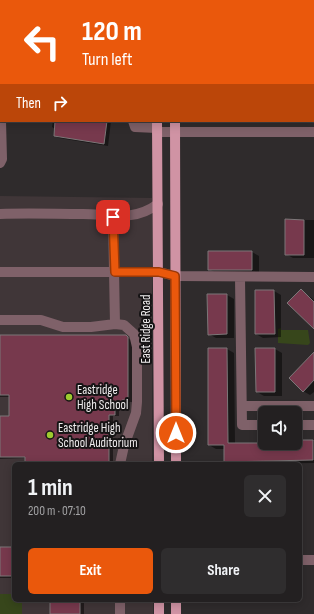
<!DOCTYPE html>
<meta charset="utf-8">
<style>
:root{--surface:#232021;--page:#2f2d2e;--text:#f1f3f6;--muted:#a3a3a5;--line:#403e3f;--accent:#ea580c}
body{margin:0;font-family:"Sofia Sans Condensed",sans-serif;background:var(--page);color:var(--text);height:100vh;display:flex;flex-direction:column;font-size:15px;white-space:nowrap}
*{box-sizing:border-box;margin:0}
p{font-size:13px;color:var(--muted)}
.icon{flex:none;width:22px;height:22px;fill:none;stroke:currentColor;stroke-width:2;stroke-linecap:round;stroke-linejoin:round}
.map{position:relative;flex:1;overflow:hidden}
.panel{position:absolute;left:12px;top:462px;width:290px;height:140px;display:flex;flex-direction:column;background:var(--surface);border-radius:6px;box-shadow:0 2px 10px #0003,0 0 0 1px var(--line)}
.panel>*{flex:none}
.banner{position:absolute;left:0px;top:0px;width:314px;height:122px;box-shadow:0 2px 10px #0003,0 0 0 1px var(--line);background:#ea580c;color:#fff;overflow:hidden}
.buttons{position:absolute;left:258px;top:406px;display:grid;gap:8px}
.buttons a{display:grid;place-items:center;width:44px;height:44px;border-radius:6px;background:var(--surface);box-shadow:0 2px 10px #0003,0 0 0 1px var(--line);font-size:20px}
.pin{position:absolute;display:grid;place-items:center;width:34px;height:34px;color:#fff;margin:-17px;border-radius:8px;box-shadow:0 2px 6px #0006}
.me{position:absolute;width:44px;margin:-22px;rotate:0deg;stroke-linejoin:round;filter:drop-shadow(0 0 3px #0008)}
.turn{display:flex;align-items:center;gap:14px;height:84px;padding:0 16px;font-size:18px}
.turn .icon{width:52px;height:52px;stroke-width:2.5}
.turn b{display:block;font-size:28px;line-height:34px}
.then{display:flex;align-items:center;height:38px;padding:0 16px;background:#0003;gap:8px;font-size:15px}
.round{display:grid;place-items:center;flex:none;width:42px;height:42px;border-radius:6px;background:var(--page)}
.summary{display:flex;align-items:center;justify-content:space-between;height:68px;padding:0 16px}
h1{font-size:24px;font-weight:700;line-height:30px}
.primary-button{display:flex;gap:8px;margin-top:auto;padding:8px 16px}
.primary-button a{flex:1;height:46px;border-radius:6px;background:var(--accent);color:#fff;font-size:16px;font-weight:700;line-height:46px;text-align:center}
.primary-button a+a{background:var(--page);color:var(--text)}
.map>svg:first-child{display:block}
.built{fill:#403638}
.green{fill:#37461b}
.shadow{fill:#0007}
.building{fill:#77394d;stroke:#7c7778}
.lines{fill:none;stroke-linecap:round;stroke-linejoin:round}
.minor{stroke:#7f6169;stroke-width:10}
.major{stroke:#d093a4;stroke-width:10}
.route-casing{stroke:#983908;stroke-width:10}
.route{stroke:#ea580c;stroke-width:7}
.poi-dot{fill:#9dca2f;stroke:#161415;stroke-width:1.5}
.labels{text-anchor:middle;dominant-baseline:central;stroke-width:4;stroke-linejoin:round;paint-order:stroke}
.street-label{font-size:13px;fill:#efeced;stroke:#161415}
.poi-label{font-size:13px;fill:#efeced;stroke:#161415;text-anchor:start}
</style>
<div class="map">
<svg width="314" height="614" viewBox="0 0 314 614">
<rect width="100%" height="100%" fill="#2f2b2c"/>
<path class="built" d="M0,196L152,198V464H14V600H153V614H0Z"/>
<path class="green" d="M281,328V330H308L310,343L308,345L278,343V329Z
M0,594H14V600H22V614H0Z"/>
<path class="shadow" d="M53,121H111L108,146L59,138L55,136V129L52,127Z
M286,220H314V258H293L286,254Z
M209,252H252L259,256V274L216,273L209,269Z
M301,290L314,300V327Z
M256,291H274L281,295V337L263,338L256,334Z
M227,295L234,299V338H216L209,334Z
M0,336H125L132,341V402H126V406H119V416H113V464H26V458L0,459V417H10V397H0Z
M227,349L234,353L235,444L314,441V463L229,464L225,462V449H216L209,445Z
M275,349L282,353V396H264L257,392Z
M314,354V392L310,395L303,391Z
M0,548H14V578H0Z
M51,600H84V614H51Z"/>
<path class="building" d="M55,121H107L104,144L54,136Z
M285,219L304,220V255H285Z
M208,251H252V270H208Z
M301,289L314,302V329L287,303Z
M255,290H274L275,334H255Z
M207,294H227V334L208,335Z
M0,335H126L128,337V400H122V405H115V415H109V464H25V457H0V416H9V395H0Z
M208,348H227L228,443H295V440H313V460L224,462V445H208Z
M255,348H275V392H256Z
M314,352V380L303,392L289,378Z
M0,547H14V576H0Z
M50,600H80V614H50Z"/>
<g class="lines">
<path class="minor" d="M26,0L28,1
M0,80H1
M0,91L1,102
M133,121L135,127L157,128
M157,132H314
M0,163L2,159L1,121
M0,214C28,213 56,214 83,214C110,214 134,222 158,204
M113,217L115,324
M0,272H159L175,276L314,277
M240,278L242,425H265
M0,320H41L63,327H91L115,324L124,325L134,334L137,347V402L136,413L124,446L120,464
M242,406H314
M295,425H314
M300,560H314
M120,614V600"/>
<path class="major" d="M156,0V1
M175,0V1
M157,121L159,464
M175,121L176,464
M176,600V614
M159,614V600"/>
</g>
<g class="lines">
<defs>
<path id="route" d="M113,217L115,272H159L175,276L176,433"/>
</defs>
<use href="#route" class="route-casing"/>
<use href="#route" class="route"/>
</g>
<g class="poi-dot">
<circle cx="69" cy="397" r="4"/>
<circle cx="50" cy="435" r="4"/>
</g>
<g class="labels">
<g class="street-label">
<text transform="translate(146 329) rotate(-90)">East Ridge Road</text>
</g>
<g class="poi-label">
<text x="77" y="390">Eastridge<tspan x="77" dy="15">High School</tspan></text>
<text x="58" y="428">Eastridge High<tspan x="58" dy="15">School Auditorium</tspan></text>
</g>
</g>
</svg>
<div class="buttons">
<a><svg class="icon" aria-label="sound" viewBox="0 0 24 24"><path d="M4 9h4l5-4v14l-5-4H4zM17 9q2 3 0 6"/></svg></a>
</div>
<div class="pin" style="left:113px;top:217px;background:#d93025"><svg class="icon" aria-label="arrive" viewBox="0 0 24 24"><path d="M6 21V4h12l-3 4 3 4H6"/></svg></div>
<svg class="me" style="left:176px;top:433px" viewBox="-20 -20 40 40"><circle r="17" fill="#ea580c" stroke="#fff" stroke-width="3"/><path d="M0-11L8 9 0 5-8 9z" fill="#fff"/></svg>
<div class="banner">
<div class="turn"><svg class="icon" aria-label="left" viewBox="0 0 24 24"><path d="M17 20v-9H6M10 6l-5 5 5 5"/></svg><div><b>120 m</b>Turn left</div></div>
<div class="then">Then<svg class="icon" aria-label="right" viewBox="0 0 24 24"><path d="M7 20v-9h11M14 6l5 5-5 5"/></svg></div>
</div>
<section class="panel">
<div class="summary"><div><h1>1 min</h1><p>200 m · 07:10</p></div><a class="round"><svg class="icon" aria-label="close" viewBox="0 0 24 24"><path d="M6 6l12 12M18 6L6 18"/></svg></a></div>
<div class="primary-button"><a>Exit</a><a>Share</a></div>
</section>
</div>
